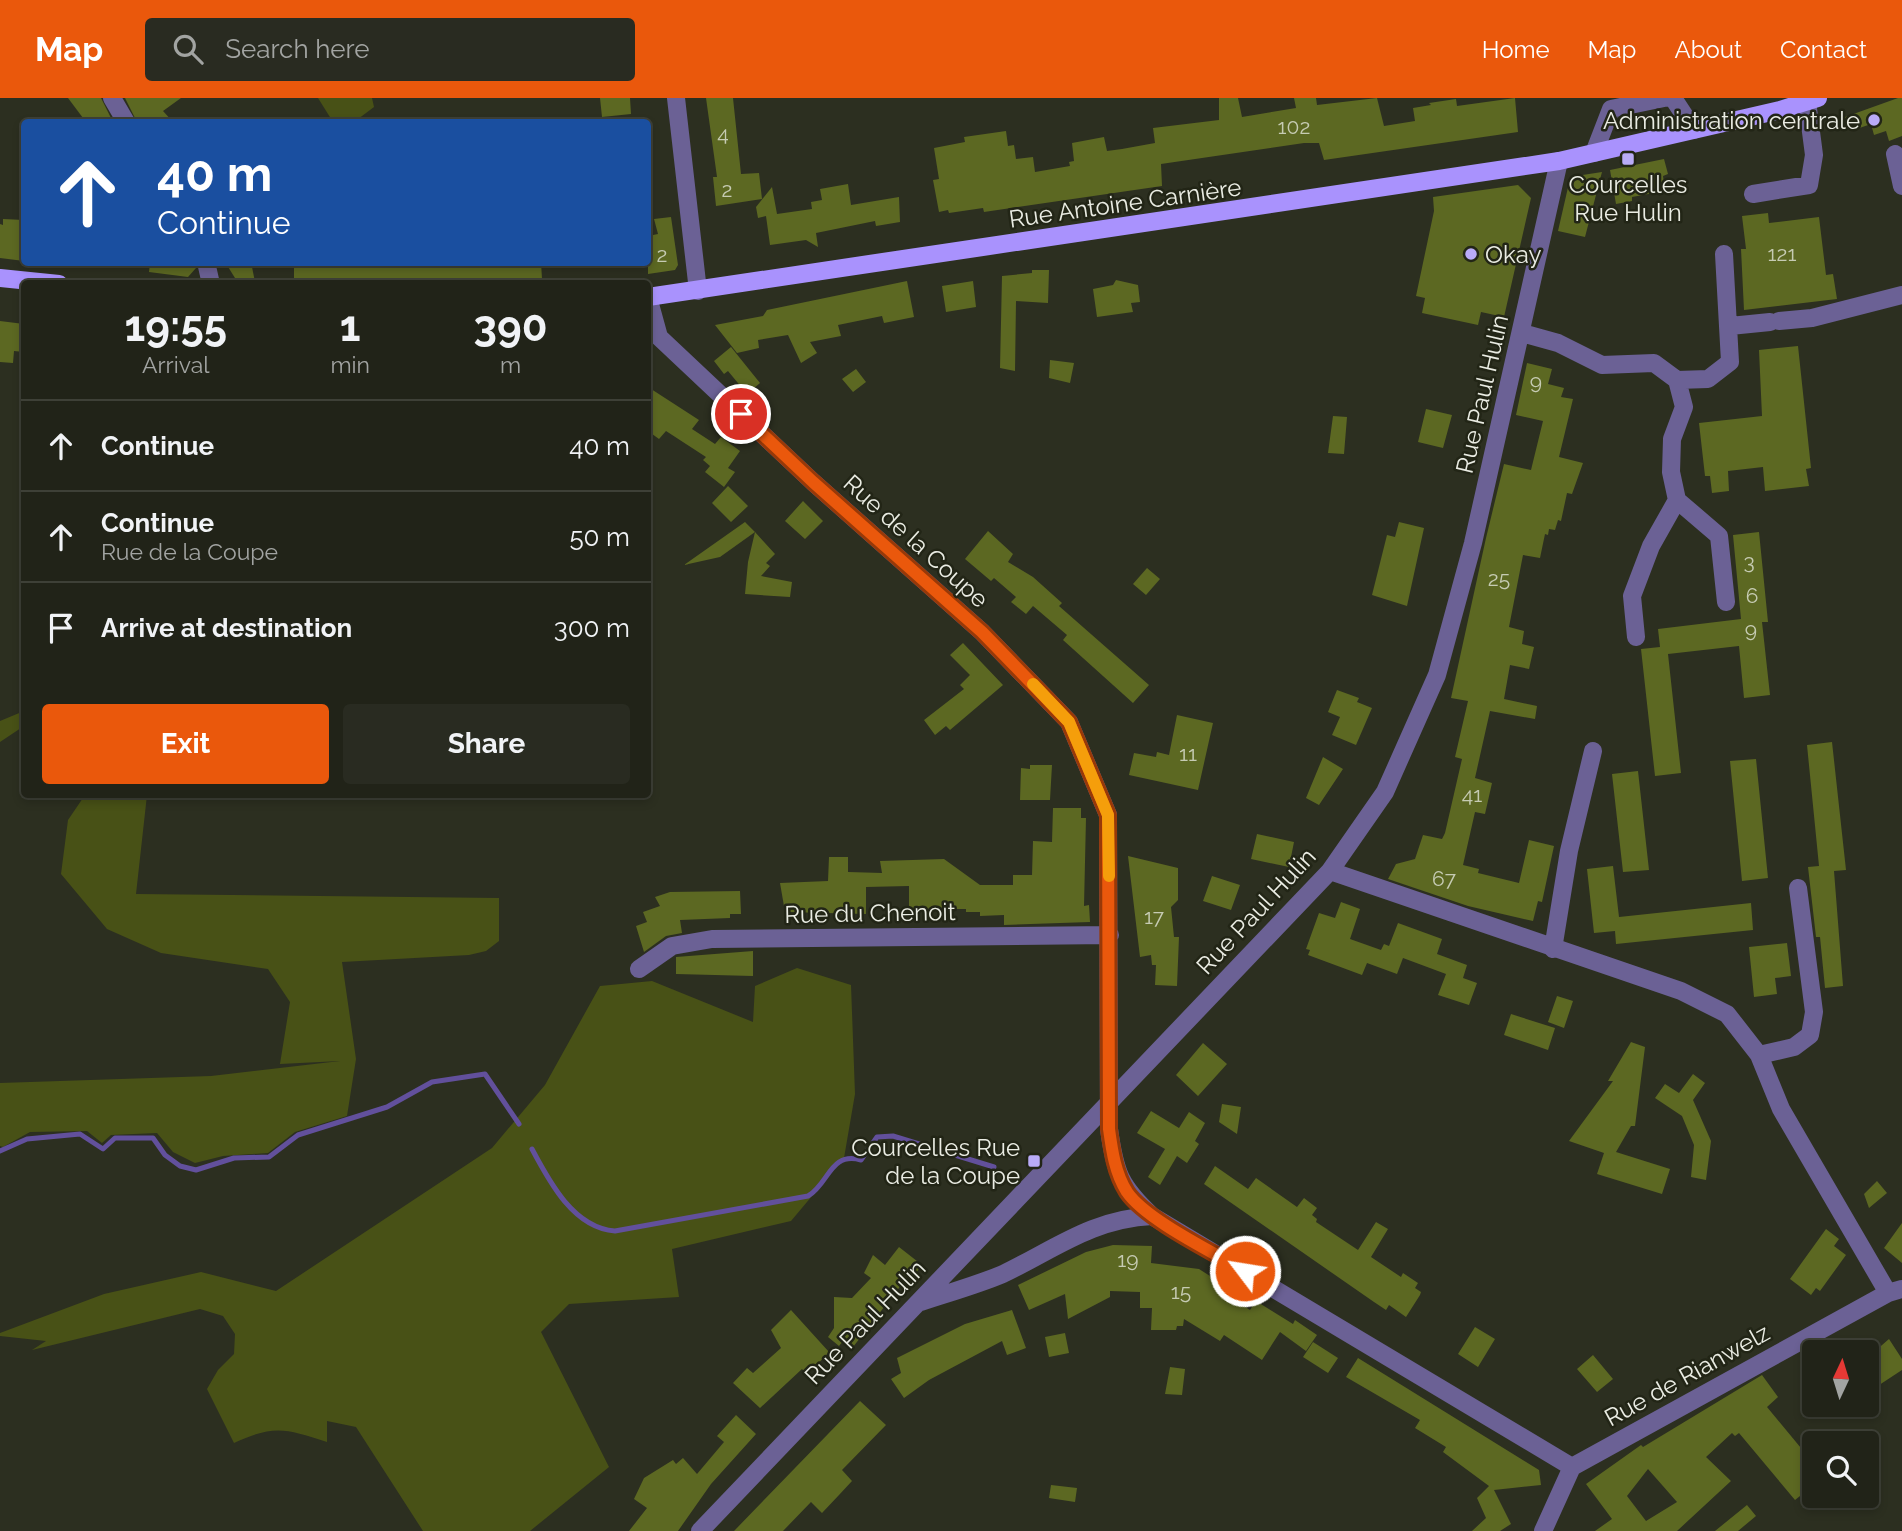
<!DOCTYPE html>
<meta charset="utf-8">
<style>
:root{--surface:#212318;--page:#292b21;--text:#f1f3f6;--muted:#a2a4a2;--line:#3e4037;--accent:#ea580c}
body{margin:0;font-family:Raleway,sans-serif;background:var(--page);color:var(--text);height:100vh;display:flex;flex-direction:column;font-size:26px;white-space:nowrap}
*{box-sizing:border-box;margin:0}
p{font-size:23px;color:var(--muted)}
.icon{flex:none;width:38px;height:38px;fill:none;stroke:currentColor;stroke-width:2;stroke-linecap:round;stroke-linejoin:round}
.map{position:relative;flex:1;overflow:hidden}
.drawer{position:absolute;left:21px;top:182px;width:630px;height:518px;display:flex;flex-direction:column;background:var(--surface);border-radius:7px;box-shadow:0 4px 10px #0003,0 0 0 2px var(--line)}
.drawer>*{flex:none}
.banner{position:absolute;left:21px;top:21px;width:630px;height:147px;border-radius:7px;box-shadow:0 4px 10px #0003,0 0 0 2px var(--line);background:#1a4fa0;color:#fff;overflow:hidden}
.needle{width:46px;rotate:4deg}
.fabs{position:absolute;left:1802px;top:1242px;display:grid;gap:14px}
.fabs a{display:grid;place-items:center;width:77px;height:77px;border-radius:7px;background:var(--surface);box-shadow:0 4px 10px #0003,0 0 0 2px var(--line);font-size:35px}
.pin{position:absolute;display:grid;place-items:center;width:60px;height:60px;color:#fff;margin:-30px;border:4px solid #fff;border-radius:50%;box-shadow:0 2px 7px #0007}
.me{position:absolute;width:77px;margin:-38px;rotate:301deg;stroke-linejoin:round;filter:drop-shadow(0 0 5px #0008)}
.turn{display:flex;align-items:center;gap:24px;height:147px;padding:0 21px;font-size:32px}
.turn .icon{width:91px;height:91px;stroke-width:2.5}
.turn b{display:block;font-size:49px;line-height:60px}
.eta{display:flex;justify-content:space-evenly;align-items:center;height:119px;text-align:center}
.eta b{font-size:42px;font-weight:700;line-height:49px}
.button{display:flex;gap:14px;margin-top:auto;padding:14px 21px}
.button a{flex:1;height:80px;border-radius:7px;background:var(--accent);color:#fff;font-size:28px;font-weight:700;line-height:80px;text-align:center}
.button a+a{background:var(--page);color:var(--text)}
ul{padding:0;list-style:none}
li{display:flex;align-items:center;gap:21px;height:91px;padding:0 21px;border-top:2px solid var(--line)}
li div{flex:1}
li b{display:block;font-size:26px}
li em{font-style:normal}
header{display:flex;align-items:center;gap:42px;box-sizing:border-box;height:98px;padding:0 35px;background:var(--accent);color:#fff}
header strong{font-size:33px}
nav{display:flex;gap:38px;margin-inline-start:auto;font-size:24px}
.search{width:490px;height:63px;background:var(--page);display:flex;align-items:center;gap:18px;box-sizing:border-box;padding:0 24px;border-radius:7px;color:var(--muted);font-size:26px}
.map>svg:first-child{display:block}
.green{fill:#485116}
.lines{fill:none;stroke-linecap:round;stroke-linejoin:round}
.stream{stroke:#62509c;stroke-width:5}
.building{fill:#5c6822;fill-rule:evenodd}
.minor{stroke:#6b6195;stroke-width:18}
.major{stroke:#a992fd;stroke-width:18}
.route-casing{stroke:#983908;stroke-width:18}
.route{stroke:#ea580c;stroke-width:12}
.slow{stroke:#f59e0b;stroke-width:12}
.poi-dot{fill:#b9abf7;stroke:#222516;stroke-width:2.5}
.labels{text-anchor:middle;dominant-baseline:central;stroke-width:5;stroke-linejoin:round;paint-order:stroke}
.number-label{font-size:21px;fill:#c6cbb3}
.poi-label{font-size:24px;fill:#eaece3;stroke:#222516;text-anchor:end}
.street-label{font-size:24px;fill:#eaece3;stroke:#222516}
</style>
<header>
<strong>Map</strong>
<div class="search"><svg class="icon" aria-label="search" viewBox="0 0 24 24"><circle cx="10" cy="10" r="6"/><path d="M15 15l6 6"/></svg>Search here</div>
<nav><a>Home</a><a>Map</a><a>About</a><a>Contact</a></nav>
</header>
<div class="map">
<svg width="1902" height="1433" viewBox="0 0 1902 1433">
<rect width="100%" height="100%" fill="#2c2f20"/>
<path class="green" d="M318,0H372L374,9L354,24H333Z
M24,613V628L0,644V623Z
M85,697H147L136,796L499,800V843L486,853L469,857L342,864L356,961L347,1018L295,1034L268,1055L223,1058L195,1065L173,1054L157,1035L111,1037L102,1045L87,1033L30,1034L3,1049L0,1048V985L211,978L340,963L280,966L290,904L268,871L161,855L107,831L61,776L68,722Z
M797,870L851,887L855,996L844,1060L791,1123L672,1151L679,1199L569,1206L541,1234L609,1369L530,1433H423L356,1329L327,1323V1344C286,1331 275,1326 234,1345L207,1291L218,1272L234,1256L235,1236L223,1218L200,1211L32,1252L46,1243L0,1238V1235L104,1196L201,1174L276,1193L492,1050L545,987L600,888L652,883L753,924L755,888Z"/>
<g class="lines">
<path class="stream" d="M532,1051C550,1085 574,1130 615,1133L808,1098C829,1086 830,1053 861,1062L877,1039L893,1038L994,1069
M0,1053L27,1041L80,1036L103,1051L115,1040H153L165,1057L180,1068L196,1072L234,1060L269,1059L298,1037L387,1009L432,984L485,976L519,1026"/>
</g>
<path class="building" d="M68,0H101L113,24H86Z
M125,0H181L163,13L173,24H137Z
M600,0H630L631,16L602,19Z
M706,0H733L741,76L759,75L762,101L716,108L713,79H717Z
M1219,0H1238L1242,19L1296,10L1294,0H1316L1317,7L1377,0L1384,28L1415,23L1413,10L1431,7L1429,5L1456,1L1457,8L1515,0L1518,34L1324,62L1319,45H1304L1161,66L1162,88L984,114L983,110L949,115L948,112L939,114L933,82L939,81L934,50L965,44L964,39L1006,33L1008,48L1014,47L1016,61L1033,59L1035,74L1070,68L1069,64L1074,63L1072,45L1104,39L1107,53L1122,51L1155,45L1153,30L1219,22Z
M1898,0H1902V38L1889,43L1886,33L1874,37L1871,26L1851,33L1845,19Z
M1664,61L1668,76L1663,78L1665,93L1632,99V103L1616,106L1610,72Z
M1602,74L1585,139L1558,133L1569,85L1576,78Z
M848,86L851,107L899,99L900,124L876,128L875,123L816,135L818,149L806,142L770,147L766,118L758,120L756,109L772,89L777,116L812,111L811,104L822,102L820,91Z
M1518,87L1531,100L1504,219L1481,214L1478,227L1422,215L1425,200L1416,198L1434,113L1433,99Z
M1768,115L1769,125L1819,119L1826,177L1833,176L1837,201L1744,212L1741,151H1746L1742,118Z
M671,119L678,167L675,172L648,176V138L658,136L654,121Z
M3,121L24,122V163L0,160V126L3,127Z
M150,164H195L196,170L188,179L149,174Z
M225,164H251L255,184L243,185L235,180Z
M294,164H541L542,181L294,186Z
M1032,172H1049L1048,205L1016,203L1015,273L1000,270L1002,178L1032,175Z
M1116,182L1138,187L1140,204L1131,205L1133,214L1097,219L1093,191L1113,187Z
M907,183L914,219L884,225L882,218L838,227L841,238L810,244L817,255L801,265L788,237L758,242L759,250L737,255L715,227L763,218L767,212Z
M973,183L976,209L946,214L942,188Z
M0,223L24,226V254L14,253L13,265L0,264Z
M1798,248L1811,370L1806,371L1809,388L1765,393L1763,369L1728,373L1729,393L1712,395L1710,378H1705L1699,325L1762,318L1759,252Z
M731,249L760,285L747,296L728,273L724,276L714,263Z
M1050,262L1074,265L1070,285L1049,280Z
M1527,265L1552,271L1548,286L1564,290L1561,299L1573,301L1559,359L1583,365L1572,396L1567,395L1561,423L1558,422L1555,432L1549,431L1548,437L1545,436L1540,460L1523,457L1509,529L1524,533L1522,546L1534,549L1529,571L1510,567L1504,601L1537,608L1535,621L1490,613L1475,680L1492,685L1485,716L1475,714L1463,767L1479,771L1478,775L1519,785L1529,742L1554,748L1542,804L1538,803L1533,823L1468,808L1388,781L1396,766L1415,761L1423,737L1442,741L1445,735L1462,661L1455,659L1468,603L1451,600L1486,440L1504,366L1531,372L1543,323L1516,317Z
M856,271L866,284L853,294L842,281Z
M648,289L699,322L692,331L715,346L721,339L740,353L728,370L735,374L724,389L705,374L710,368L703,362L706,359L666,333L659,341L648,333Z
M1426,311L1452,317L1443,350L1418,344Z
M1333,318L1347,319L1344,356L1328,355Z
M728,388L748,408L731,424L712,405Z
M803,403L823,423L805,441L785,423Z
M745,424L755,434L720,459L684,467Z
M1399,424L1424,430L1407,508L1372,497L1387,437L1395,439Z
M988,433L1013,456L1008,464L1033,479L1062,505L1059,508L1149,587L1133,605L1063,542L1067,537L1033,508L1026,516L1011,504L1016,499L994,480L991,483L965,461Z
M755,434L775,456L766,465L770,468L761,478L792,484L790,499L745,496L748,464Z
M1759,434L1768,524H1762L1770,597L1744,600L1739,548L1668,556L1681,675L1655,678L1641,551L1660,549L1658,531L1741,521L1733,437Z
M1147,470L1160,481L1146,497L1133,486Z
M963,545L1003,587L950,632L946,628L935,637L924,622L964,591L960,587L970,577L950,557Z
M1337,592L1359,600L1357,604L1372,610L1356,647L1332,637L1340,619L1328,614Z
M1177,617L1213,625L1198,692L1129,677L1134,655L1156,659L1157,654L1169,657Z
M1832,644L1846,772L1834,773L1843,888L1825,890L1820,839H1816L1808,769L1819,768L1807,647Z
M1323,659L1343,671L1319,707L1306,700Z
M1756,661L1768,780L1742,783L1730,663Z
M1030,667H1052L1050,702H1020L1021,670L1030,671Z
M1638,673L1649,772L1623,774L1612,676Z
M1053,710H1081V720H1086L1084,808L1089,807L1090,824L1004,827V817L980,818V814H966V811H909V788L866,789V816L785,814L780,785L828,783L829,759H848V774L882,775L880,763L944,761L980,787H1013V777H1032L1033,743L1052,744Z
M1257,736L1294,744L1289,769L1251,761Z
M1128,758L1178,770V802L1171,809L1174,839H1179L1177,888L1155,887L1156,867H1152L1151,857L1140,859Z
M1613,768L1619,819L1751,805L1753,832L1616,846L1615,833L1594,835L1587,771Z
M1212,778L1240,787L1231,812L1203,803Z
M740,793L741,816H730V820L680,822L682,835L666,838L644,854L636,828L647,824L643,814L660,808L655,799L670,794Z
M1341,804L1360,811L1350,841L1381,852L1384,846L1389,848L1398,825L1442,841L1437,856L1467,867L1463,880L1477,885L1469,907L1438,897L1446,876L1403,860L1397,876L1367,865L1362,877L1308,857L1310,852L1306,851L1319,815L1335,820Z
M1787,845L1791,878L1775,880L1777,896L1754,899L1749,849Z
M753,853V878L676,876V859Z
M1557,898L1573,903L1564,930L1548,924Z
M1511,916L1555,930L1548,952L1504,937Z
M1631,944L1645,949L1635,1028H1631L1616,1054L1670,1071L1662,1096L1597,1076L1604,1055L1569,1043L1613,983H1608Z
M1203,945L1227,966L1198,998L1176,977Z
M1693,976L1705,985L1693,1002L1711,1043L1706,1082L1691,1079L1694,1047L1682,1018L1655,1000L1665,986L1679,995Z
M1222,1006L1241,1009L1237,1036L1219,1024Z
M1151,1013L1179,1030L1189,1014L1205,1025L1195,1043L1199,1046L1187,1065L1177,1058L1160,1087L1148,1079L1165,1051L1137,1035Z
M1215,1068L1248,1091L1256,1080L1297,1109L1304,1100L1317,1110L1312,1117L1317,1121L1316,1124L1358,1152L1376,1124L1388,1131L1371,1159L1401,1179L1403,1175L1418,1185L1415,1190L1421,1194L1420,1197L1406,1219L1389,1207L1386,1212L1374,1204L1204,1086Z
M1877,1083L1887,1095L1869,1110L1864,1096Z
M1902,1125V1165L1884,1150Z
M1826,1131L1839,1141L1834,1148L1846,1157L1820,1193L1816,1190L1811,1197L1790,1181Z
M1113,1147L1152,1148L1151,1165L1199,1171L1218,1183L1214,1189L1250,1212L1256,1203L1293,1226L1295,1222L1317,1237L1306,1253L1280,1234L1262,1262L1224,1237L1220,1243L1184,1221L1183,1228H1177L1176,1232H1151L1152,1210H1140V1194L1110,1193V1199L1068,1221L1065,1196L1029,1212L1018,1187L1086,1154Z
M899,1149L922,1167L912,1180L909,1177L853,1249L844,1242L839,1248L828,1239L834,1230V1199L852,1200L871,1180L864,1175L873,1157L885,1167Z
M791,1212L829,1254L807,1277L802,1271L760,1310L733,1285L747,1270L753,1275L781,1250L771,1232Z
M1012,1212L1026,1250L1007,1257L1002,1243L929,1282L904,1300L891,1281L901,1275L897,1260L965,1226Z
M1475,1229L1495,1241L1478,1269L1458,1256Z
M1065,1235L1069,1255L1049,1259L1045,1239Z
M1889,1241L1902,1261V1272L1867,1295V1260Z
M1313,1244L1338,1260L1328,1275L1303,1259Z
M1593,1257L1613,1281L1597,1294L1577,1271Z
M1358,1260L1539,1372L1541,1387L1494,1392L1511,1426L1500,1433H1472L1486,1420L1477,1400L1489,1388L1443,1354L1446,1349L1415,1330L1420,1322L1346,1279Z
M1170,1269L1185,1271L1182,1297L1165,1296Z
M1762,1277L1778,1299L1767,1309L1815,1367V1386L1795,1402L1739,1335L1735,1338L1732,1335L1706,1359L1731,1383L1677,1433H1595L1612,1421L1586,1386L1641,1347L1643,1349ZM1648,1371L1677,1404L1646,1423L1627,1398Z
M860,1303L886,1327L842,1372L852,1383L839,1397L822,1415L811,1404L783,1433H734Z
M736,1317L756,1336L711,1386L678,1433H629L647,1410L634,1401L644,1380L673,1362L676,1366L683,1360L697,1376L724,1344L717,1338Z
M1051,1387L1077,1390L1075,1404L1049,1400Z
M1747,1407L1756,1418L1738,1433H1715Z"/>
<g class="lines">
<path class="minor" d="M112,0L126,24
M676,0L698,193
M1673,0L1694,32
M1594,55L1611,11L1664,0
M1895,56L1902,88
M1753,96L1809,87L1814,57L1807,3
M206,164L211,186
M648,199L659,239L813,384L982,534L1069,624L1108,717L1109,1031C1115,1075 1120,1088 1152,1118L1572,1369
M1779,223L1812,220L1902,197
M1730,228L1770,224
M1522,235L1558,245L1602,267L1654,265L1677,282L1684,309L1672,341L1671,374L1677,402L1719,438L1726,504
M1677,282L1708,281L1730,264L1724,156
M1636,539L1632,498L1651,448L1677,402
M1330,773L1681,893L1727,916L1759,957L1781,1011L1888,1195
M1553,851L1569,753L1593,653
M639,871L672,848L712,841L1110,837
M1759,957L1794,949L1810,937L1814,914L1798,790
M921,1204C948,1195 977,1187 1003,1176C1055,1151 1092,1121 1152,1118
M700,1433L1330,773L1385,694L1437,577L1473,445L1559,63
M1543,1433L1572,1369L1888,1195L1902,1191"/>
<path class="major" d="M0,180L59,186
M648,199L1559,63L1780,12L1818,0"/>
</g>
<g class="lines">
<defs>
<path id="route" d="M741,316L813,384L982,534L1069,624L1108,717L1109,1031C1112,1053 1115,1075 1127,1094C1146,1122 1215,1155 1245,1173"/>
</defs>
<use href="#route" class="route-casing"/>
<use href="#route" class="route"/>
<path class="slow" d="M1033,586L1069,624L1108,717L1109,778"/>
</g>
<g class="poi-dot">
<circle cx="1874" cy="22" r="7"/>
<rect x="1621" y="54" width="14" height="14" rx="3.5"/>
<circle cx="1471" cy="156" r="7"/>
<rect x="1027" y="1056" width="14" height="14" rx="3.5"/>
</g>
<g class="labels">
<g class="number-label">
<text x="1294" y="28">102</text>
<text x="723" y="35">4</text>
<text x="727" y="91">2</text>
<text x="1782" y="155">121</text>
<text x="662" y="156">2</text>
<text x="1536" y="283">9</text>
<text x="1749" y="463">3</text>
<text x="1499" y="480">25</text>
<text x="1752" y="497">6</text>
<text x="1751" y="531">9</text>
<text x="1188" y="655">11</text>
<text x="1472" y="696">41</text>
<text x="1444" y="780">67</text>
<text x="1154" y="818">17</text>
<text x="1128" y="1161">19</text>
<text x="1181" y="1193">15</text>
</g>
<g class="poi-label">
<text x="1860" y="22">Administration centrale</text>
<text x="1628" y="86" text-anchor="middle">Courcelles<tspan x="1628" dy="28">Rue Hulin</tspan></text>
<text x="1485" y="156" text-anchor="start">Okay</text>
<text x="1020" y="1049">Courcelles Rue<tspan x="1020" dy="28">de la Coupe</tspan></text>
</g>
<g class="street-label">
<text transform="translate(1125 105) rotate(-8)">Rue Antoine Carnière</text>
<text transform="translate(1482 296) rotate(-77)">Rue Paul Hulin</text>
<text transform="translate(916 443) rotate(42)">Rue de la Coupe</text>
<text transform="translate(1256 813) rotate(-47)">Rue Paul Hulin</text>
<text transform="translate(870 815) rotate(-1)">Rue du Chenoit</text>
<text transform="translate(865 1224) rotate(-46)">Rue Paul Hulin</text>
<text transform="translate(1687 1277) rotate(-29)">Rue de Rianwelz</text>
</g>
</g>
</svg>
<div class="fabs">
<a><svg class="needle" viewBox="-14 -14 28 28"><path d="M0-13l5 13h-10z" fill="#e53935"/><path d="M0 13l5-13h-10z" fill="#a2a4a2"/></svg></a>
<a><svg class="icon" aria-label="search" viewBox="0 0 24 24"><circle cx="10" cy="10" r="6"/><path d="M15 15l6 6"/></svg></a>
</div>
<div class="pin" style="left:741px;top:316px;background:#d93025"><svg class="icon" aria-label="arrive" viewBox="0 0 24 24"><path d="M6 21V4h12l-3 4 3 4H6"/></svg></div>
<svg class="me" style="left:1245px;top:1173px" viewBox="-20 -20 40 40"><circle r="17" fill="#ea580c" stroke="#fff" stroke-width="3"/><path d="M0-11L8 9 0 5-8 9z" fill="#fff"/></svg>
<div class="banner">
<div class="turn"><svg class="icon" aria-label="ahead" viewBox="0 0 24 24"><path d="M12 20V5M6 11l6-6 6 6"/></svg><div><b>40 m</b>Continue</div></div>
</div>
<section class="drawer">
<div class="eta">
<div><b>19:55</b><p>Arrival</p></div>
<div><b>1</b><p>min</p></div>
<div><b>390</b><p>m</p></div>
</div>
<ul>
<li><svg class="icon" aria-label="ahead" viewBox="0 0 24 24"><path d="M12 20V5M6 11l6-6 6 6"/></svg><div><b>Continue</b></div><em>40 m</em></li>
<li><svg class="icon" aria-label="ahead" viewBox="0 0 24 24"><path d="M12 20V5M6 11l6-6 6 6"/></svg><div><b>Continue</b><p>Rue de la Coupe</p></div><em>50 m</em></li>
<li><svg class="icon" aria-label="arrive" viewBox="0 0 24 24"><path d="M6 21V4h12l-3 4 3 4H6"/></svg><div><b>Arrive at destination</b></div><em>300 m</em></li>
</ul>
<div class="button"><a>Exit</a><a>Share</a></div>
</section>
</div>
